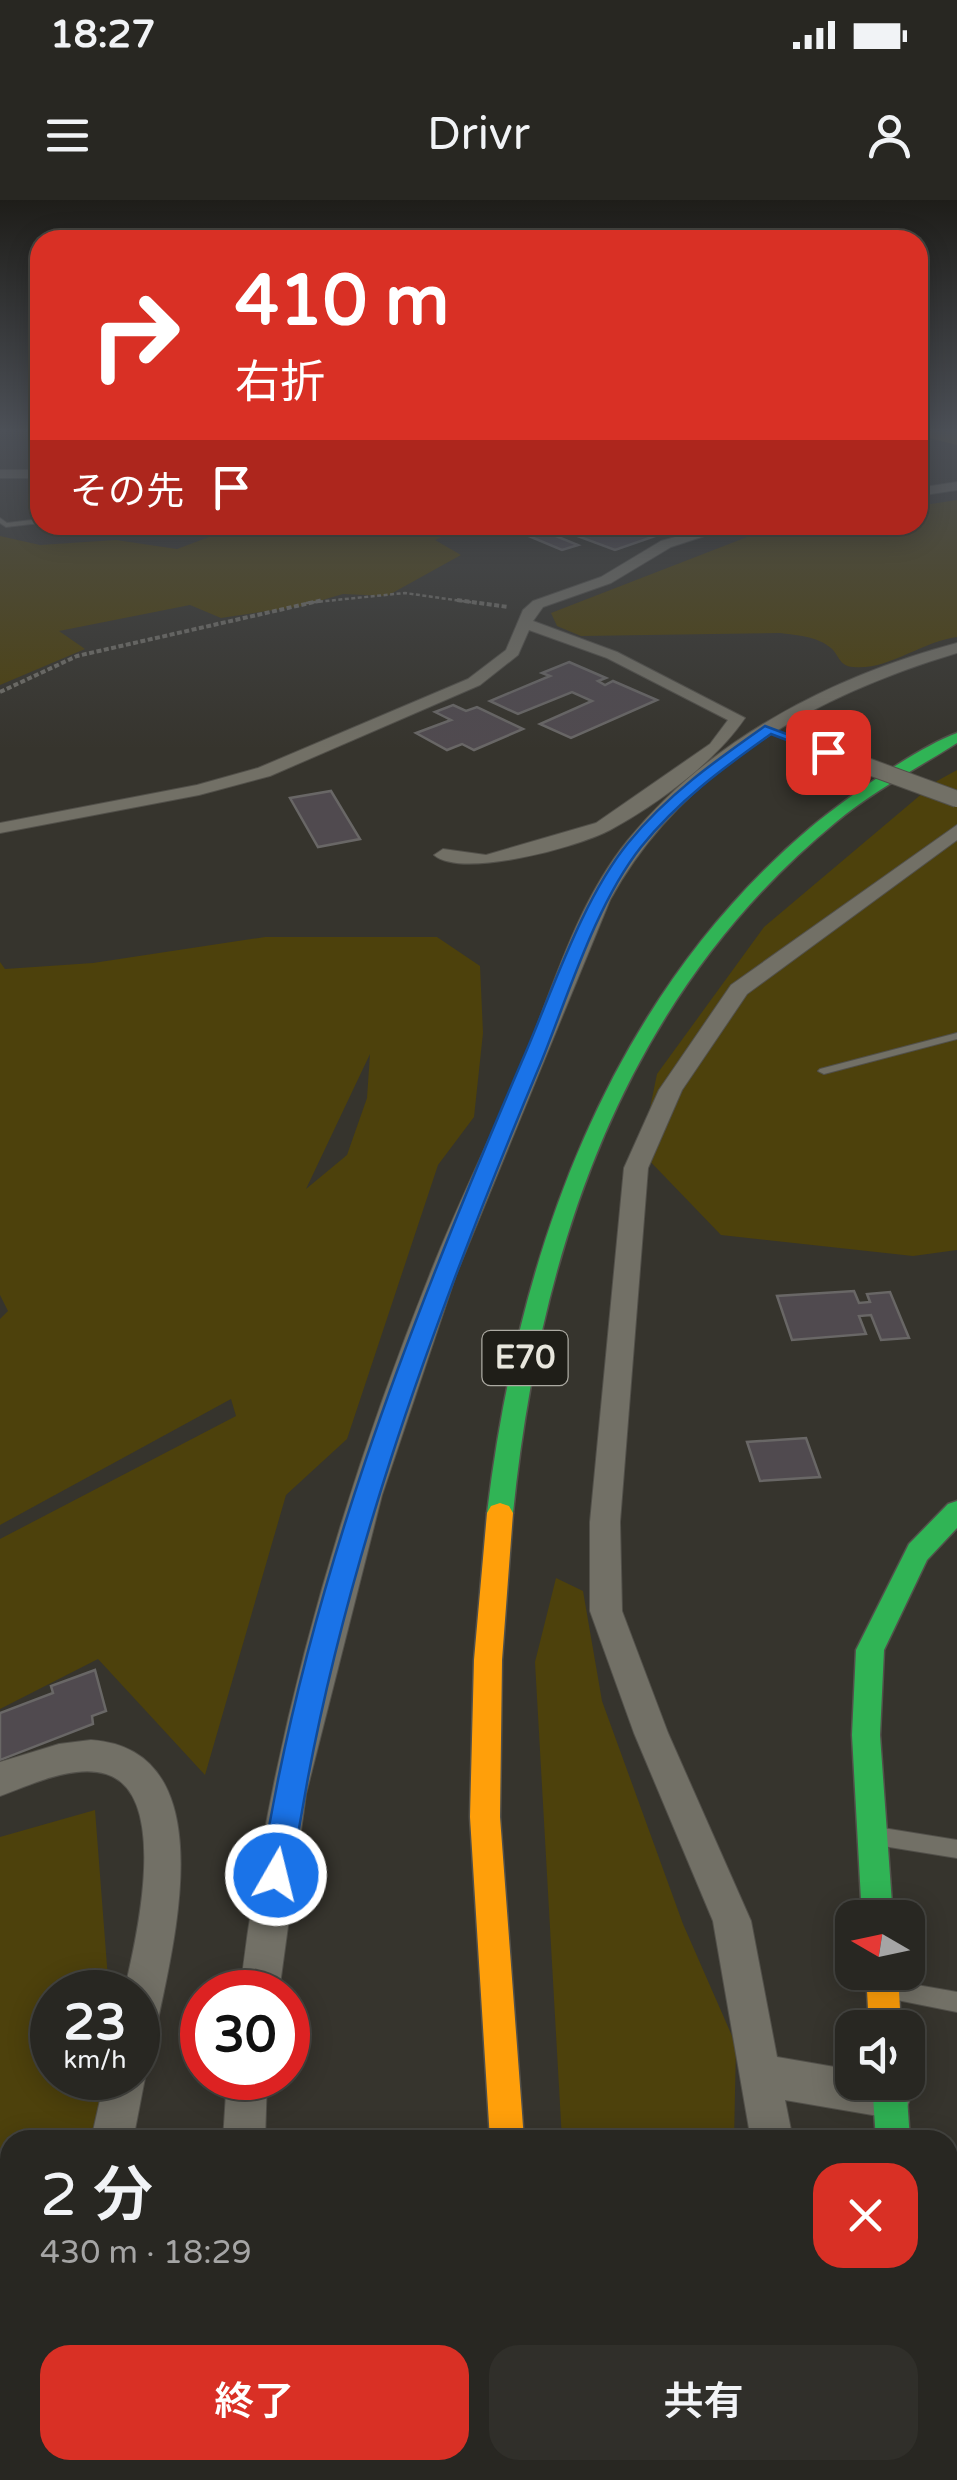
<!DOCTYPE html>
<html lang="ja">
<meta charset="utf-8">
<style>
:root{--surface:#282722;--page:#302f2a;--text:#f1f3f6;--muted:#a5a5a5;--line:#444440;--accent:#d93025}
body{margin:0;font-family:"Varela Round","Noto Sans JP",sans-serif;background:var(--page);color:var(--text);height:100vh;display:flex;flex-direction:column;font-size:38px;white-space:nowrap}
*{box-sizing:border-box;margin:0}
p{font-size:32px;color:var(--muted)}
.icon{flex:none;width:55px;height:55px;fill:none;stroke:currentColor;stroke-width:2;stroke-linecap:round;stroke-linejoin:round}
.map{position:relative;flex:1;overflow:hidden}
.side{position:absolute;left:0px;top:1930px;width:958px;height:350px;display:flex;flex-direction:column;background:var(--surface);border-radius:30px 30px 0 0;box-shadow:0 5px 25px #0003,0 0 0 2px var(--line)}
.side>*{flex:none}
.guide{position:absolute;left:30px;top:30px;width:898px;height:305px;border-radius:30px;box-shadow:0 5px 25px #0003,0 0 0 2px var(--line);background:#d93025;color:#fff;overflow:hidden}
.needle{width:65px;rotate:279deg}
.tools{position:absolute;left:835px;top:1700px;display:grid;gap:20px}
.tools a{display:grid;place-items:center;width:90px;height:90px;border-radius:20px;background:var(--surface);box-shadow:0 5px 25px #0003,0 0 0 2px var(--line);font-size:50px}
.speed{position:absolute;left:30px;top:1770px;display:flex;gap:20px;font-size:50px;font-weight:700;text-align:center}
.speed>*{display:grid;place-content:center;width:130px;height:130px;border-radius:50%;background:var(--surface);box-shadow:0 5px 25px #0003,0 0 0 2px var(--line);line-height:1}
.speed small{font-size:25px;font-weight:400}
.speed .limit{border:15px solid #d22;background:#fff;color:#111}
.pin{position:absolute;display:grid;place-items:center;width:85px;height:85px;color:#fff;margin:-42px;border-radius:20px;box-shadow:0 5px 15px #0006}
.me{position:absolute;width:110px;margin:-55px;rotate:8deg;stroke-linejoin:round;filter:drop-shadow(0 0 8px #0008)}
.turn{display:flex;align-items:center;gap:35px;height:210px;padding:0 40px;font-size:45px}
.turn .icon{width:130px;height:130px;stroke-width:2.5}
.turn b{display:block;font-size:70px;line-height:85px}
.then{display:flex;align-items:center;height:95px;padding:0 40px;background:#0003;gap:20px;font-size:38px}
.round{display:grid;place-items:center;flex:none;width:105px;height:105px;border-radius:30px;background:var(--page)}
.summary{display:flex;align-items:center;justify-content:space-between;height:170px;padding:0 40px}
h1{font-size:60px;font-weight:600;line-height:75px}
.cta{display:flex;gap:20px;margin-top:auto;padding:20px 40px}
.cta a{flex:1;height:115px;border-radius:30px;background:var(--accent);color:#fff;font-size:40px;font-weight:600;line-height:115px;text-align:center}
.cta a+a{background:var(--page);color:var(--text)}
.status{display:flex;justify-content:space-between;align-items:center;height:70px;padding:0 50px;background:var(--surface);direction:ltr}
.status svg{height:28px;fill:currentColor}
header{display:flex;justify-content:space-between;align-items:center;height:130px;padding:0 40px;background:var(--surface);font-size:45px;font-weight:600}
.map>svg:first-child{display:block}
.green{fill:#4d410c;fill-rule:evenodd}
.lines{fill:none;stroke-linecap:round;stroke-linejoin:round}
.river{fill:#6e5f1e;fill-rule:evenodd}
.building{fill:#504a4f;stroke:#696766;stroke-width:2.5}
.lane-casing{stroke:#52504a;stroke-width:2}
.street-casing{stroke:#52504a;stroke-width:2}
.fast-casing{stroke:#52504a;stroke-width:3}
.slow-casing{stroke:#52504a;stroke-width:3}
.jam-casing{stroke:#52504a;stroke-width:3}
.path-far1{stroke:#716f68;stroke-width:2.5;stroke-dasharray:4 2.5;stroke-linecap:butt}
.path{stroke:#716f68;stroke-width:4;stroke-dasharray:5 2.5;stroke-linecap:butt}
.lane{fill:#727066;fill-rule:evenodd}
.street{fill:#727066;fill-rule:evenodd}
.fast{fill:#30b455;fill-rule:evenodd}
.slow{fill:#ff9f0a;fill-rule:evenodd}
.jam{fill:#e5322d;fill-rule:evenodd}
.street-bridge-casing{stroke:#52504a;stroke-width:18;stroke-linecap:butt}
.street-bridge{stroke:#727066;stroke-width:16}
.route{fill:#1a73e8;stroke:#114b97;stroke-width:2.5}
.labels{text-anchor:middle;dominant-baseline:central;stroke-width:9;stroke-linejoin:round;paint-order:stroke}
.shield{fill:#1f1e18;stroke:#acaaa2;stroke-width:2.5}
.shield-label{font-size:32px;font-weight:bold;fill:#e8e6dd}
</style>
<div class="status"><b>18:27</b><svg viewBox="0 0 49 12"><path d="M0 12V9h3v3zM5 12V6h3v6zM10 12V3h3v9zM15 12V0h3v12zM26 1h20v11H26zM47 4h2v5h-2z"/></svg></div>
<header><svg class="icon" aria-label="menu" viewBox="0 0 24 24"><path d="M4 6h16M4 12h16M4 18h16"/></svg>Drivr<svg class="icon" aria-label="person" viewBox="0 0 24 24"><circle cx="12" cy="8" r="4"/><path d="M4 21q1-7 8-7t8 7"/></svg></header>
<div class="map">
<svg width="957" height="2280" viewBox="0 0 957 2280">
<rect width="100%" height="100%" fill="#36342d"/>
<path class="green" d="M957,300V437C923,441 887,471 853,467C839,466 839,455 831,448C817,436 795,435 779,433L581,436L557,426L551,413L760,332L802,325H918V306Z
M241,325H297L331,333L389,325H467L435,340L461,355L387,396L343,394L302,406L221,418L190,405L59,431L85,449L0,485V336L40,345L116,340L177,349Z
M957,570V1050L913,1056L721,1035L641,952L657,874L764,727L937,581Z
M265,737H437L480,766L483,833L474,917L438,965L347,1239L286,1295L205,1575L98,1459L0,1509V1339L236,1216L231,1199L0,1325V1119L8,1111L0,1095V762L5,769L93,763ZM370,854L367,898L347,955L306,989Z
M556,1378L583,1391L602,1501L683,1724L736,1845L734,1940H562L535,1462Z
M95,1610L109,1792H52V1878H116L120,1940H10V2270H137V2280H0V1637Z
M623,2270H735L737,2280H625Z"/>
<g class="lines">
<path class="river" d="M918,230L957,231V245L918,235Z"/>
</g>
<path class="building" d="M529,325L578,345L562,350L512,329Z
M560,325H635L661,334L615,350L553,327Z
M569,462L606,478L598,481L605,485L613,481L657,500L571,538L540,524L592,501L572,492L518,514L490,501L550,476L542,473Z
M453,505L466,511L477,507L523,529L474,550L462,544L447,550L416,533L451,520L435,512Z
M331,591L360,639L318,647L290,598Z
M854,1091L859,1103L870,1102L867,1094L890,1092L909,1138L881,1140L871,1115L859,1116L866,1134L792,1140L777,1096Z
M806,1238L820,1277L760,1281L747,1242Z
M95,1470L106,1511L92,1516L93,1524L0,1560V1513L53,1493L51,1486Z"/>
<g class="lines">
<defs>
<path id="lane" d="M0,318L7,323L40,319V323L6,327L0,323Z
M957,833V839L824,874L818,871L820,869Z
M883,1628L957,1640V1658L883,1646L877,1643L874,1637L877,1631Z
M894,1781L957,1792V1812L887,1798L884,1791L887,1784Z"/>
<path id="street" d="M0,270H40V278H0Z
M957,282V290L918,296V288Z
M718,325H738L671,347L611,383L543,407L533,421L617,452L745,518C715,562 658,604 610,630C578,647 462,679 434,655L443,649L486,655L596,623L710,544L728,520L607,458L529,430L518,455L480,485L270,576L199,595L0,633V623L197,585L258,568L468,479L506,450L523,410L533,401L601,377L661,341Z
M957,443V453C817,495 682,568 610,700L456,1075L382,1295L306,1594L279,1792H240C269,1546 338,1304 430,1074C456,1008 487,945 515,881C550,800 572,709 628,640C710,539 833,476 957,443Z
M957,625V640L747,794L682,890L648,968L620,1322L622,1411L668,1533L751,1721L777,1857L852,1870V1882H905L911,1897L905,1912L890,1918L785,1900L793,1940H751L713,1721L634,1533L590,1411V1322L624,968L659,890L731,785Z
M91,1540C223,1549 175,1737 158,1820L152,1834L138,1840V1792H124C135,1745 172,1594 106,1574C74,1564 30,1585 0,1596V1562L59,1544Z
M138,1863L145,1878L133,1940H91L105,1878H138Z
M227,1878H267L265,1940H223Z
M210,2270H258V2280H210Z"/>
<path id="fast" d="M957,533V543C916,569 873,591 836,622C624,796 540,1048 513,1313L509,1320L500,1323L491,1320L487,1313C518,1055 607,800 810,628C845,599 916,548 957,533Z
M957,1301V1328L927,1360L884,1450L880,1535L893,1718H862L852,1535L856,1450L909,1344L948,1304Z
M872,1882H906L910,1940H876Z
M896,2270H936L937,2280H897Z"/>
<path id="slow" d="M500,1303L509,1306L513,1313L502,1460L500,1617L524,1940H490L470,1617L474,1460L487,1313L491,1306Z
M866,1772H898L901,1828H869Z"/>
<path id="jam" d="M561,2270H601L602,2280H562Z"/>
</defs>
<use href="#lane" class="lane-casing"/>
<use href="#street" class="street-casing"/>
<use href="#fast" class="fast-casing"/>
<use href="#slow" class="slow-casing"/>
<use href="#jam" class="jam-casing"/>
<path class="path-far1" d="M306,403L405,393L476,403"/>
<path class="path" d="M457,400L508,407
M0,492L77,456L323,400"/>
<use href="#lane" class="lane"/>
<use href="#street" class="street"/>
<use href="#fast" class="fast"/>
<use href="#slow" class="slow"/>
<use href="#jam" class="jam"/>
<defs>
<path id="street-bridge" d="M796,540L957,599"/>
</defs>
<use href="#street-bridge" class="street-bridge-casing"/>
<use href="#street-bridge" class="street-bridge"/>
</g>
<linearGradient id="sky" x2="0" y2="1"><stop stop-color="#1e1d19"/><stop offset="0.42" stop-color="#4c5057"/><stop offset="1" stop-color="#4c5057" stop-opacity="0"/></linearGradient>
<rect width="957" height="549" fill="url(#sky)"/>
<path class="route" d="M765,526L835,552L823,554L771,534C723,568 678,601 641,647C596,704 569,793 542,860C433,1120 331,1393 292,1675L287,1686L276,1690L266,1686L261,1675C304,1394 410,1121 522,861C552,793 581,701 628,643C667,595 715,561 765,526Z"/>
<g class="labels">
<rect class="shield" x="482.5" y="1131" width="85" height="54" rx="8"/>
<g class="shield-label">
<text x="525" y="1158">E70</text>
</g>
</g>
</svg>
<div class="tools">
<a><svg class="needle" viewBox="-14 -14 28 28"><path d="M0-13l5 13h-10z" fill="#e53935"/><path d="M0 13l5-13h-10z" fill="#a5a5a5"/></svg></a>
<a><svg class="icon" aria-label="sound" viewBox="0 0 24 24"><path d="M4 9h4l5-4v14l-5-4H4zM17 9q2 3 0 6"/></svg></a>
</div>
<div class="speed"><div>23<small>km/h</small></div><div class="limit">30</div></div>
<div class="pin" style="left:828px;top:552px;background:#d93025"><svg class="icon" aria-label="arrive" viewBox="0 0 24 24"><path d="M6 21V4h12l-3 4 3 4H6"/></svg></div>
<svg class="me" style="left:276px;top:1675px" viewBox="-20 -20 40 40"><circle r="17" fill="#1a73e8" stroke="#fff" stroke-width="3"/><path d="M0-11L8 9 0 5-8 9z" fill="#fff"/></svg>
<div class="guide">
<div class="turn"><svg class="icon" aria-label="right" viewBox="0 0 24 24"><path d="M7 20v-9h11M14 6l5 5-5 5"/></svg><div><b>410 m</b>右折</div></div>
<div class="then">その先<svg class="icon" aria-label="arrive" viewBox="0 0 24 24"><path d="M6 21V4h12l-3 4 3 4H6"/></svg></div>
</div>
<section class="side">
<div class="summary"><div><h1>2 分</h1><p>430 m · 18:29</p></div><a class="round" style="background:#d93025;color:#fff"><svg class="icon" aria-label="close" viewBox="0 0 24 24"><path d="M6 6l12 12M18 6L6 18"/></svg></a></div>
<div class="cta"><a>終了</a><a>共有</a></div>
</section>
</div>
